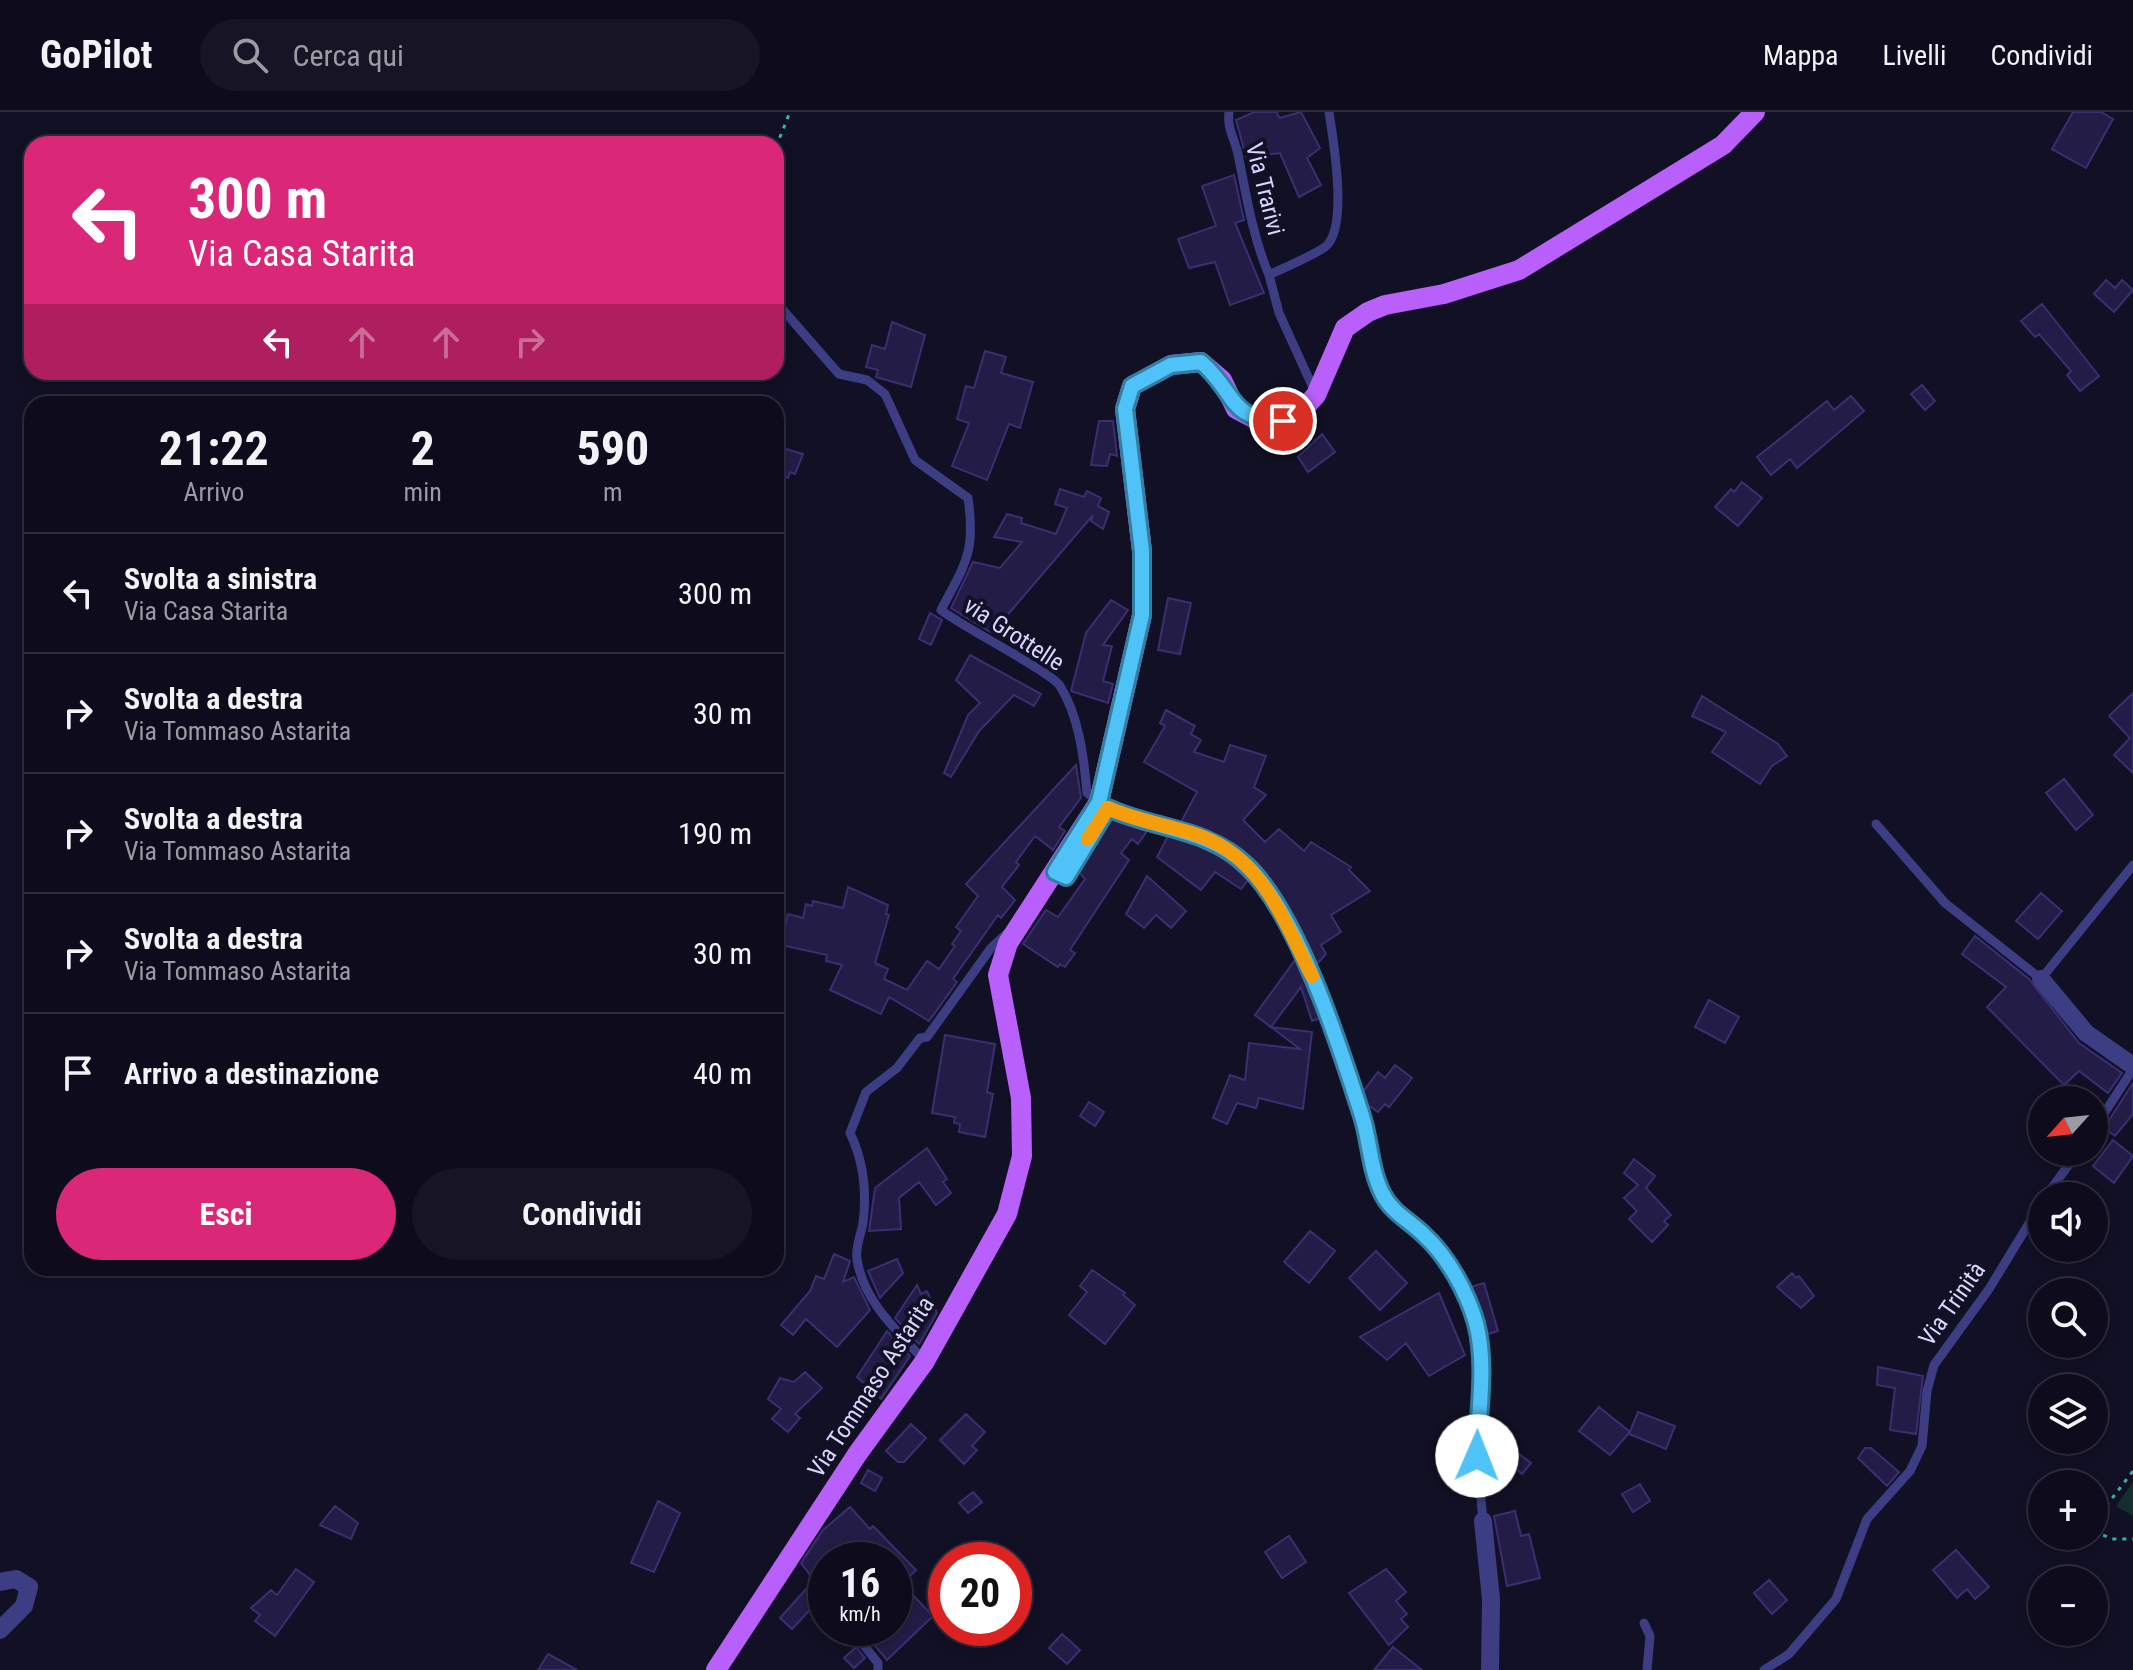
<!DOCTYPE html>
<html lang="it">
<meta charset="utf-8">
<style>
:root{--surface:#0e0c1c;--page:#171525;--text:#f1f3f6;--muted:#9b9ba3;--line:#2e2c3b;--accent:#db2777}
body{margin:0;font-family:"Roboto Condensed",sans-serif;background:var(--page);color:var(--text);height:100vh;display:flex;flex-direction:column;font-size:30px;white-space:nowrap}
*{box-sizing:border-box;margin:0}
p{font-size:26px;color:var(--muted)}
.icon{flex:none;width:44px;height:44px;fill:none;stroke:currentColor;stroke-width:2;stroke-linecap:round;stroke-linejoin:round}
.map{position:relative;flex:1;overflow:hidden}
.panel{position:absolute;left:24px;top:284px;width:760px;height:880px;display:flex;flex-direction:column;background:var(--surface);border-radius:24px;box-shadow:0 4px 12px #0003,0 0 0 2px var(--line)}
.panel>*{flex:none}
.banner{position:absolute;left:24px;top:24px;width:760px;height:244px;border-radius:24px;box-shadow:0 4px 12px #0003,0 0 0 2px var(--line);background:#db2777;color:#fff;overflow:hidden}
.needle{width:52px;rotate:243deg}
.tools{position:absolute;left:2028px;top:974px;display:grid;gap:16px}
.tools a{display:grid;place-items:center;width:80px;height:80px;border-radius:50%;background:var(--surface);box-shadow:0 4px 12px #0003,0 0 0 2px var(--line);font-size:40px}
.speed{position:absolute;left:808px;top:1430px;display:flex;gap:16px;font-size:40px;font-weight:700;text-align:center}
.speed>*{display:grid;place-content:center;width:104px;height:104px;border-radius:50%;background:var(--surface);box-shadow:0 4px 12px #0003,0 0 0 2px var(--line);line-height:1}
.speed small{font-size:20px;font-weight:400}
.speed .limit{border:12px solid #d22;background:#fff;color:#111}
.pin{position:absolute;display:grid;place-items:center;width:68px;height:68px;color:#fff;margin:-34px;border:4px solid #fff;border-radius:50%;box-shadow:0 2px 8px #0007}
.me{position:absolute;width:88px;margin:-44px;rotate:1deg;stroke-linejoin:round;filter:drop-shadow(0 0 6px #0008)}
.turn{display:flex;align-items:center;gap:28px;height:168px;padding:0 32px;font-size:36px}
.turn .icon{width:104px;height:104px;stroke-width:2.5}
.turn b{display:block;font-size:56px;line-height:68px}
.lanes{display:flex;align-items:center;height:76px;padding:0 32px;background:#0003;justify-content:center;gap:40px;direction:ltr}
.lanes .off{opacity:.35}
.eta{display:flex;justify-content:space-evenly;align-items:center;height:136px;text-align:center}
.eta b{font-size:48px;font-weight:700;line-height:56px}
.button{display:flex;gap:16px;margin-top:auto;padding:16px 32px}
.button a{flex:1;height:92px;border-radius:48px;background:var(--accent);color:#fff;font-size:32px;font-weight:700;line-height:92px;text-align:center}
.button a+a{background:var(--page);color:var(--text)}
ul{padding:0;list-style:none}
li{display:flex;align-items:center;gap:24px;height:120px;padding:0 32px;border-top:2px solid var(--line)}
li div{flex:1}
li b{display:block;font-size:30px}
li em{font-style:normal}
header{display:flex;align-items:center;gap:48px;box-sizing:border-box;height:112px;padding:0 40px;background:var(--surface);border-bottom:2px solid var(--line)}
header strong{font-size:38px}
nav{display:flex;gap:44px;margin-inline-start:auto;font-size:28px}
.search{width:560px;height:72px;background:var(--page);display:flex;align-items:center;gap:20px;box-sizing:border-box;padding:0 28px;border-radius:44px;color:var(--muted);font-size:30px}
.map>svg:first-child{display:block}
.green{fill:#132f2d}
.building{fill:#231c46;stroke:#392f71;stroke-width:2}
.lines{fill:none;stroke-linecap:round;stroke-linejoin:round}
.path{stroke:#33b4a6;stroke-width:3;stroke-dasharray:4 6;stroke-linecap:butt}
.service{stroke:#3c3d83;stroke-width:9}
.minor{stroke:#3c3d83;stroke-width:18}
.primary{stroke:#b95ffb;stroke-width:20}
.route-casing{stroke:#337fa1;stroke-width:20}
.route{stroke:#4fc3f7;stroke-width:14}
.slow{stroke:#f59e0b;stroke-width:14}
.labels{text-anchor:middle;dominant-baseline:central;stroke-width:8;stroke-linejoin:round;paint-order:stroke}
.street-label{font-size:24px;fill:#d8d5fe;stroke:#121025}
</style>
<header>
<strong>GoPilot</strong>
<div class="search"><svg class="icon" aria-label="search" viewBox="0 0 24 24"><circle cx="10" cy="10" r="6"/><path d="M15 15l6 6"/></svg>Cerca qui</div>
<nav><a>Mappa</a><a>Livelli</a><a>Condividi</a></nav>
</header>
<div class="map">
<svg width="2133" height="1558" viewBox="0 0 2133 1558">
<rect width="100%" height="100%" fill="#121025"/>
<path class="green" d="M2133,1370V1404L2116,1394Z"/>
<path class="building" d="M1254,0H1277L1279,6L1301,0L1320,36L1307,46L1321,73L1299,85L1280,41L1246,45L1236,8Z
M2073,0H2101L2113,7L2086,56L2052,37Z
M1234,63L1244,108L1235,111L1264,181L1230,193L1215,150L1189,156L1178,127L1216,114L1202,74Z
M2106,168L2115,176L2122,168L2133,178L2114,200L2094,182Z
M2042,192L2099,264L2080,279L2067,263L2071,259L2039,222L2035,225L2021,209Z
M892,210L925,223L911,275L876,265L878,258L866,255L872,233L885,237Z
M985,239L1006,245L1001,261L1033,270L1020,316L1009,312L987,368L952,354L969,311L957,307L966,274L974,276Z
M1922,273L1935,289L1925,298L1911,282Z
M1851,284L1864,299L1797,356L1790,347L1771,363L1757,345L1827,289L1834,298Z
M1099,309H1113L1117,344L1110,342L1107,354L1091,353Z
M1322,322L1335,340L1308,360L1298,345Z
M776,334L803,342L795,362L790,360L788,366L776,362Z
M1742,370L1762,386L1738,414L1715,395L1731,377L1734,380Z
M1060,377L1084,385L1087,379L1101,386L1098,394L1109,400L1103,417L1091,409L1093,403L992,521L951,496L973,450L1000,456L1022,430L994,425L1007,402L1022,406L1021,411L1056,422L1067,396L1055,392Z
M1168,486L1191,491L1180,542L1158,538Z
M1111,488L1128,498L1103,533L1112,534L1103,569L1113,572L1108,591L1071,579L1086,521Z
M930,501L942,508L931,533L919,527Z
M970,543L1041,582L1034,594L1014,583L979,619L951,665L944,661L968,603L980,591L956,568Z
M2133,581V661L2114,643L2130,626L2109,604Z
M1702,584L1778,632L1787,644L1772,654L1760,672L1712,640L1726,620L1692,604Z
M1166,598L1195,614L1191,622L1201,628L1194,640L1224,650L1230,633L1266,644L1254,675L1266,683L1243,708L1265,730L1279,717L1304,739L1311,730L1351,755L1349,758L1370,779L1331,803L1341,820L1321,833L1326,842L1315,854L1279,783L1251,747L1209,719L1180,712L1197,680L1144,650L1165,614L1160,611Z
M1076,653L1081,686L1059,715L1065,719L1053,738L1035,724L1016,750L1019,753L1002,775L1015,788L1001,806L998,803L953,867L957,870L929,909L889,885L881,902L830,878L842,853L826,849L827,843L781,833L788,802L803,806L806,792L812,794L813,789L843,796L848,775L888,793L886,802L889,803L875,851L888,857L884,867L907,878L927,849L939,857L955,834L952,832L961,819L956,815L978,784L966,772Z
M2064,667L2093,703L2076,718L2046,681Z
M1111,706L1147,719L1138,732L1132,727L1121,741L1129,748L1070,838L1075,841L1065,855L1060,852L1058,855L1023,832L1046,798L1058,805L1085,767L1078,759Z
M1168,724L1202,733L1223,744L1248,768L1241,777L1215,760L1201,778L1157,745Z
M1147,764L1186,799L1171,816L1156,803L1144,816L1126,802Z
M2041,781L2062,799L2038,827L2016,809Z
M1975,824L2029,867L2079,931L2122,961L2108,981L2079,959L2064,973L1987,895L2006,875L1962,842Z
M1295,848L1321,906L1312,909L1301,875L1271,915L1312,920L1303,997L1259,986L1256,996L1237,991L1227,1012L1213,1006L1230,963L1245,968L1249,931L1300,937L1255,903Z
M1709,888L1739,905L1725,931L1695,915Z
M945,923L995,932L987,980L993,982L985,1025L959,1020L960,1012L954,1011L955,1005L932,1001Z
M1395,953L1412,966L1389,995L1385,992L1378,1000L1366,992L1362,981L1378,960L1385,966Z
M2133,971V1002L2115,1024L2104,1016Z
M1089,990L1104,1000L1095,1014L1080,1004Z
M2113,1028L2133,1044L2114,1071L2093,1054Z
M927,1036L947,1067L943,1070L951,1081L936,1093L919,1070L899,1086L901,1117L869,1119L875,1076Z
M1634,1047L1655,1064L1646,1076L1671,1103L1664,1109L1668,1113L1652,1130L1629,1107L1637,1099L1624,1086L1638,1073L1624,1061Z
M1310,1119L1335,1139L1309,1171L1284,1150Z
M1376,1139L1407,1171L1380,1198L1349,1166Z
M834,1142L850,1149L843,1170L854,1165L870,1198L837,1235L806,1207L793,1223L781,1213L810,1179L816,1164L824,1167Z
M897,1147L903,1161L880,1186L868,1159Z
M1092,1158L1125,1181L1123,1183L1135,1193L1105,1232L1069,1203L1087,1180L1080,1174Z
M1792,1161L1796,1166L1799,1164L1814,1184L1801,1196L1777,1175Z
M1484,1171L1498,1219L1485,1223L1483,1208L1467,1176Z
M917,1173L921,1182L927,1179L937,1201L919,1232L895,1206Z
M1439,1181L1465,1243L1429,1264L1406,1231L1387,1248L1360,1225Z
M887,1219L910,1244L881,1287L857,1265Z
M1878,1255L1923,1264L1916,1322L1890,1318L1895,1276L1877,1273Z
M805,1260L822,1276L795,1302L800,1306L788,1320L772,1307L781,1297L768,1287L780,1266L794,1270Z
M1599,1295L1630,1320L1610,1343L1579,1319Z
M1638,1300L1675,1314L1666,1337L1629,1322Z
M966,1302L985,1320L972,1334L977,1338L964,1352L940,1328Z
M911,1312L926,1326L904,1350H898L886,1339Z
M1865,1336H1871L1899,1360L1887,1374L1858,1346Z
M1515,1339L1531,1351L1522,1362L1507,1349Z
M868,1358L882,1366L875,1379L861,1371Z
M1640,1372L1650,1389L1633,1400L1622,1382Z
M973,1380L982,1390L968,1401L959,1391Z
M658,1389L680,1401L654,1460L631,1451Z
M335,1394L358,1411L351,1427L320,1413Z
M850,1395L870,1417L873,1414L916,1458L902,1472L933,1504L887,1548L860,1516H894V1448H862L846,1432L810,1463L801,1451L823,1418Z
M1515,1399L1521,1424L1529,1422L1540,1466L1507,1474L1494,1404Z
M1289,1424L1306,1450L1282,1466L1265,1440Z
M1956,1438L1989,1475L1975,1487L1967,1477L1957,1486L1933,1458Z
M296,1457L314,1470L275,1524L255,1509L260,1503L251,1496L271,1478L277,1483Z
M1386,1457L1406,1480L1396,1489L1407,1502L1401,1507L1408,1515L1389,1533L1349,1481Z
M1769,1468L1787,1488L1772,1502L1754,1481Z
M807,1476L818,1489L792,1517L780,1506Z
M1062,1522L1080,1538L1067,1552L1049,1536Z
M856,1535L865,1546L854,1556L844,1546Z
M1393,1535L1422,1558H1374Z
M548,1542L577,1558H538Z"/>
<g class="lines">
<path class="path" d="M776,35L790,0
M2094,1410L2133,1359
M2094,1419L2112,1427H2133
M2075,1434L2083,1424"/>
<path class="service" d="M1229,0C1227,17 1234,25 1238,42C1246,82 1253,126 1269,163
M776,190L839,262L867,268L885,282L915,348L968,386C976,441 965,452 941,498C962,515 1052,560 1060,574C1079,604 1084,646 1087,681L1099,690
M1315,280L1279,201L1269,163C1287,154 1309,146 1325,135C1349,117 1333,27 1329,0
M1876,712L1945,791L2041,867L2133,753
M1055,760L1066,765L1108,696L1134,708L1205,726L1227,738L1245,752L1272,787L1319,878L1363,1006L1382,1081L1404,1108L1439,1138L1476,1211L1482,1257L1477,1344L1483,1409
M2094,1017L2133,957
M2046,1084L2078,1040
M925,1249C898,1220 863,1189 857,1147C855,1136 861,1122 863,1111C867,1079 864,1050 850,1021L866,980L897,956L920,926L927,925L991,836L1006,822
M813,1471L826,1487
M1644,1511L1650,1524L1647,1558
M850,1516L878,1551V1558
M1764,1558L1789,1542L1836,1487L1867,1407L1910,1359L1922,1334L1927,1279L1934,1253L1989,1177L2042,1090"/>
<path class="minor" d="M2041,867L2086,921L2133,954
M1483,1409L1491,1487L1490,1558
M0,1470L16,1467L29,1475L24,1494L0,1518"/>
<path class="primary" d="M716,1558L858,1341L925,1249L1007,1102L1022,1044L1021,986L998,863L1008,831L1099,690L1142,503V439L1125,297L1132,274L1171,253L1201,250L1222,268L1236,297L1257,308L1283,309L1298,303L1316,283L1345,216L1368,200L1385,193L1444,182L1519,158L1723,33L1755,0"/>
</g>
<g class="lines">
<defs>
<path id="route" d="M1283,309C1226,307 1238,282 1201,250L1171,253L1132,274L1125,297L1142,439V503L1099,690L1055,760L1066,765L1108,696C1153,717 1208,716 1246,753C1298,802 1340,935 1362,1004C1370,1029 1370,1057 1382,1081C1391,1100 1410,1109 1424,1123C1448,1145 1467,1180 1476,1211C1487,1254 1478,1300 1477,1344"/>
</defs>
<use href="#route" class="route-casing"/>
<use href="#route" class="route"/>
<path class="slow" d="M1088,727L1108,696C1139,710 1171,713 1203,725C1263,748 1285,811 1312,864"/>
</g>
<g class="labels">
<g class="street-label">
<text transform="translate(1265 77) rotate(76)">Via Trarivi</text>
<text transform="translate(1014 522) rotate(33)">via Grottelle</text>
<text transform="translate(1952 1192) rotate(-55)">Via Trinità</text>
<text transform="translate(871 1275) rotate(-57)">Via Tommaso Astarita</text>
</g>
</g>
</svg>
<div class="tools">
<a><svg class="needle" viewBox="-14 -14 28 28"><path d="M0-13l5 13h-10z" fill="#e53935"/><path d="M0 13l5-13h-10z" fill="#9b9ba3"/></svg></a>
<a><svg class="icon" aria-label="sound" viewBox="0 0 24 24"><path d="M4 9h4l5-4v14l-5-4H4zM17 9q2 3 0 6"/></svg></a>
<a><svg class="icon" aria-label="search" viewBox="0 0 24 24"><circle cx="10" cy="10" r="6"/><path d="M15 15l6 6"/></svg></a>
<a><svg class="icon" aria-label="layers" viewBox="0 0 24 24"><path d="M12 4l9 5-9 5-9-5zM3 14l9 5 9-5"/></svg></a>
<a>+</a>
<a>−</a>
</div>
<div class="speed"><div>16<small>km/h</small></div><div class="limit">20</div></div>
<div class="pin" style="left:1283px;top:309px;background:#d93025"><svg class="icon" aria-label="arrive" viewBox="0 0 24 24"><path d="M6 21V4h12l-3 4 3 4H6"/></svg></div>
<svg class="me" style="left:1477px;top:1344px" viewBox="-20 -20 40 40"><circle r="19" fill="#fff"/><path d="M0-13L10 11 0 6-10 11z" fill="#4fc3f7"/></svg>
<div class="banner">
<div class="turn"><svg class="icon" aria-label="left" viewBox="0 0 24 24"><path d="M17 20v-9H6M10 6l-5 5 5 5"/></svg><div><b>300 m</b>Via Casa Starita</div></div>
<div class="lanes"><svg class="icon" aria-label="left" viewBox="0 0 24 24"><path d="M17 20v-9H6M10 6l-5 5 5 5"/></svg><svg class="icon off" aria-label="ahead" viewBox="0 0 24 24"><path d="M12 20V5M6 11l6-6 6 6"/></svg><svg class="icon off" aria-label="ahead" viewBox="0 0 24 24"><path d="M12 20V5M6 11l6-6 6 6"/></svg><svg class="icon off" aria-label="right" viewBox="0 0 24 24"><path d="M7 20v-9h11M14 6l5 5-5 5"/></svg></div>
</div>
<section class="panel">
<div class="eta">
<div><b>21:22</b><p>Arrivo</p></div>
<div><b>2</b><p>min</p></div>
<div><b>590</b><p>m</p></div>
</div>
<ul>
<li><svg class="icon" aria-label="left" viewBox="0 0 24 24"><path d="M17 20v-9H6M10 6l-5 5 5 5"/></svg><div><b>Svolta a sinistra</b><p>Via Casa Starita</p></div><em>300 m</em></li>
<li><svg class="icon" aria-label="right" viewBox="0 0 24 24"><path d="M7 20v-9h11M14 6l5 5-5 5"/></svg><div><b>Svolta a destra</b><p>Via Tommaso Astarita</p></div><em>30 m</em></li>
<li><svg class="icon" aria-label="right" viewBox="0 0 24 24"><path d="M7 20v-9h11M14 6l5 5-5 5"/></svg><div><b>Svolta a destra</b><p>Via Tommaso Astarita</p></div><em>190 m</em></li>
<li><svg class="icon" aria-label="right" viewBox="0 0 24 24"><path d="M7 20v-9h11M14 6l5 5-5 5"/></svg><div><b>Svolta a destra</b><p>Via Tommaso Astarita</p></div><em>30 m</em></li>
<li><svg class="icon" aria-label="arrive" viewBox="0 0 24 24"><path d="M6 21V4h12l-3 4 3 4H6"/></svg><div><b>Arrivo a destinazione</b></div><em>40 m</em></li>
</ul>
<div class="button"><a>Esci</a><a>Condividi</a></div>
</section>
</div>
